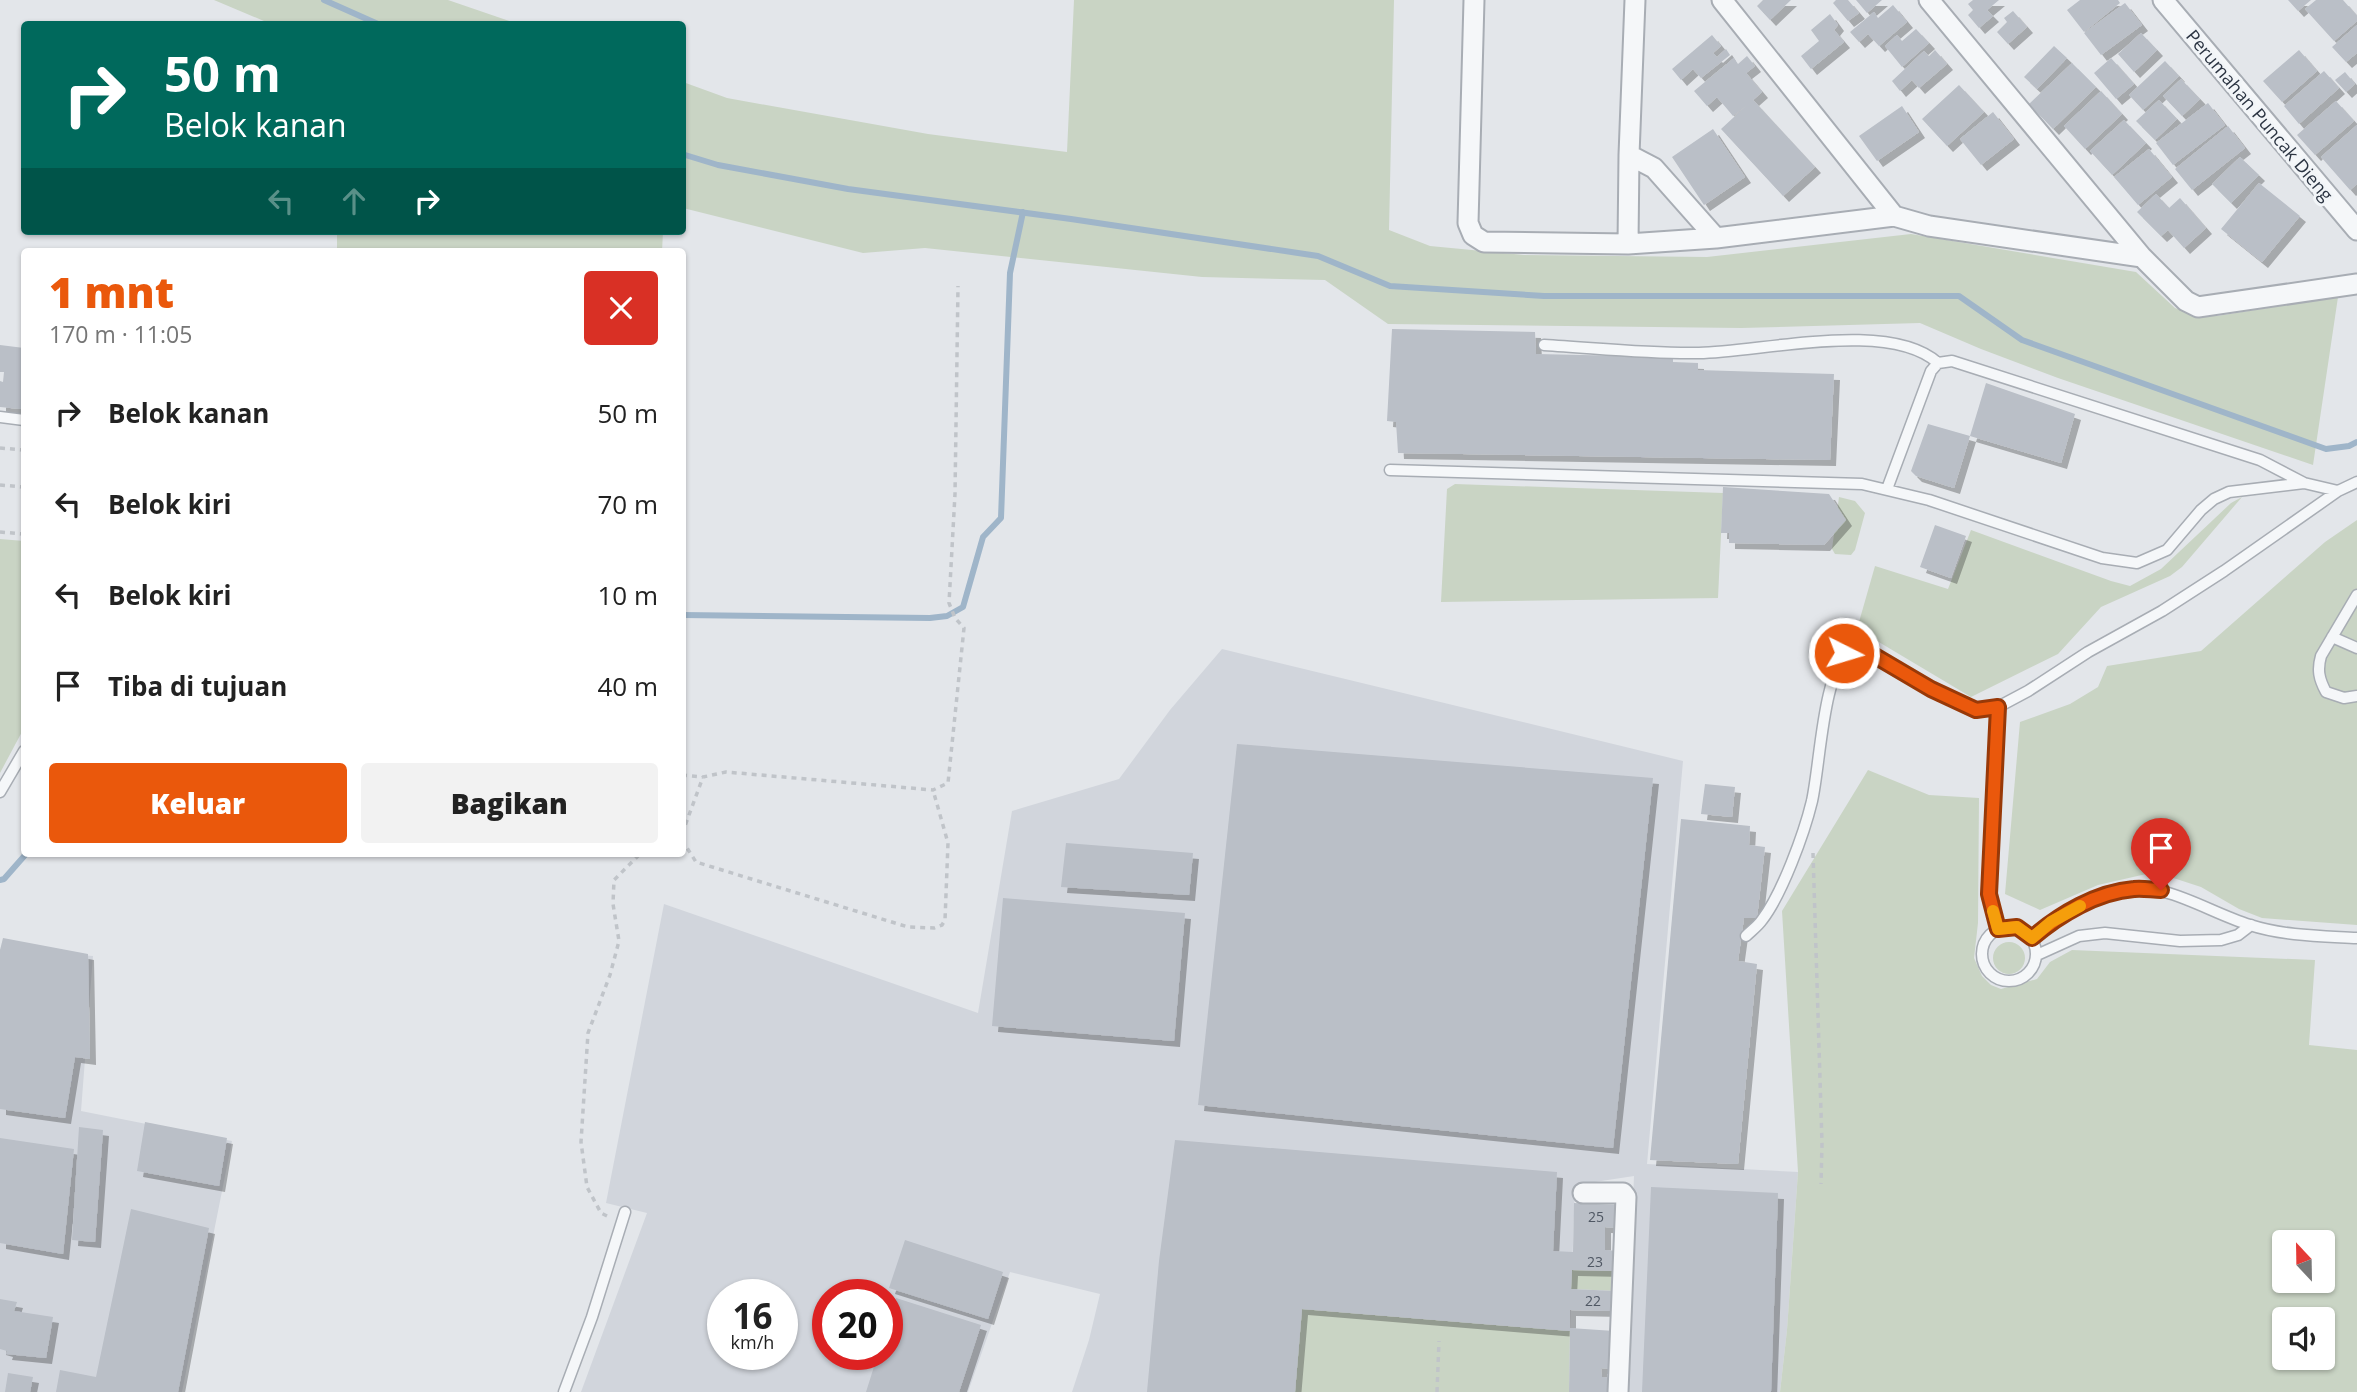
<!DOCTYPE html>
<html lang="id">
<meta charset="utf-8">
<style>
:root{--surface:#fff;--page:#f2f2f2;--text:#222;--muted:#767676;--accent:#ea580c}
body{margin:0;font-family:"Open Sans",sans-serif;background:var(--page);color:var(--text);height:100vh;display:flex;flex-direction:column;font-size:26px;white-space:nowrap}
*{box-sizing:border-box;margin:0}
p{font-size:23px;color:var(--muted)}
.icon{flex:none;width:38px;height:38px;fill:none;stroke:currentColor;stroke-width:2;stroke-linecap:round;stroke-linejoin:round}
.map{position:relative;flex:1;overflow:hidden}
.drawer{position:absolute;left:21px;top:248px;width:665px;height:609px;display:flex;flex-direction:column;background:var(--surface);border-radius:7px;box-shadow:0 2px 5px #0004}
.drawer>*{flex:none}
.guide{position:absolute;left:21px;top:21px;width:665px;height:214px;border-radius:7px;box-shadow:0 2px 5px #0004;background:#00695c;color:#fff;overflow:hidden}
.needle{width:46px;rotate:338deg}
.fabs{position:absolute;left:2272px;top:1230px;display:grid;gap:14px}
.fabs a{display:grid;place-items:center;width:63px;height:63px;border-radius:7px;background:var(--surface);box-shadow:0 2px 5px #0004;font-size:35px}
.speed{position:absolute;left:707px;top:1279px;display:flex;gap:14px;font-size:35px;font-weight:700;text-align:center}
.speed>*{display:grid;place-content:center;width:91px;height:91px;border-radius:50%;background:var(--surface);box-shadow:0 2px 5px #0004;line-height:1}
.speed small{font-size:18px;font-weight:400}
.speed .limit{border:10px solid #d22;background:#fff;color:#111}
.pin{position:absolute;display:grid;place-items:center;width:60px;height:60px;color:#fff;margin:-72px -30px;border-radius:50% 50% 50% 0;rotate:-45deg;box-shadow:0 0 7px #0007}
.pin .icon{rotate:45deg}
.me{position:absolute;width:77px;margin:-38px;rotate:95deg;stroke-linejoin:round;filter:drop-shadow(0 0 5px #0008)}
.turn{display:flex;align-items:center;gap:24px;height:147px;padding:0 28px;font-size:32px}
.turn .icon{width:91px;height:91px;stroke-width:2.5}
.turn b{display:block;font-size:49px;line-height:60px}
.lanes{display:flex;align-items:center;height:66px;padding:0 28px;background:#0003;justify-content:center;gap:35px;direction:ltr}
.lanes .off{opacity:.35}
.round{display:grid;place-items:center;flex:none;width:74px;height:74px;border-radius:7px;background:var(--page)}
.overview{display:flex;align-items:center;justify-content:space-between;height:119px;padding:0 28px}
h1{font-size:42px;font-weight:800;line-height:52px;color:var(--accent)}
.primary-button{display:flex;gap:14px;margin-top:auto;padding:14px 28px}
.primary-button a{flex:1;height:80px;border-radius:7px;background:var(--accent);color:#fff;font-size:28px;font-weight:800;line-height:80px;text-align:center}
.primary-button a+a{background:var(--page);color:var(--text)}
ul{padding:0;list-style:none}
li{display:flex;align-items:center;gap:21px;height:91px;padding:0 28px}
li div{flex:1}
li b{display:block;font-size:26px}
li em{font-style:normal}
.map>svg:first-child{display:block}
.built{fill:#d1d5dc;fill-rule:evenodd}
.green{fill:#c9d4c4;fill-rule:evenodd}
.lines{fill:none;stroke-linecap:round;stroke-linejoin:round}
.stream{stroke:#9fb5c9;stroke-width:6}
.building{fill:#babfc7;filter:url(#shadow)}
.service-casing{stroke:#a8adb4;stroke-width:13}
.minor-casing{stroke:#a8adb4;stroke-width:23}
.path{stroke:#c0c4c9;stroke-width:3.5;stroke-dasharray:5 5;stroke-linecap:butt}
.service{stroke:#f5f7f9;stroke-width:10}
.minor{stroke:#f5f7f9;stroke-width:19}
.route-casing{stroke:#983908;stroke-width:18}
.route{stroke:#ea580c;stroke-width:12}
.slow{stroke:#f59e0b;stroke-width:12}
.labels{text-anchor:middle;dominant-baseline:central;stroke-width:6;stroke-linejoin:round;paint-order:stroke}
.number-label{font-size:14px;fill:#4f5763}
.street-label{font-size:18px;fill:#2b3442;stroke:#f2f5f8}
</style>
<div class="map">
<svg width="2357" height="1392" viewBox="0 0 2357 1392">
<defs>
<filter id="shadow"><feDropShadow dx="6" dy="6" stdDeviation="0" flood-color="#0004"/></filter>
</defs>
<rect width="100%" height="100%" fill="#e3e6ea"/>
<path class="built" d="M1222,649L1683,761L1647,1164L1798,1172L1787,1330L1780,1392H1625L1634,1176L1575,1185L1570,1331L1303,1309L1295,1392H1072L1089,1340L1100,1294L1010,1272L968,1392H581L647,1213L606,1203L664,904L978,1013L1012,811L1119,779L1170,710ZM723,1295H782V1354H723ZM828,1295H887V1354H828Z
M0,949L93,956L81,1111L232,1141L182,1392H0Z"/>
<path class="green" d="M214,0H448L518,24H271Z
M1074,0H1394L1389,230L1430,246L1524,255L1707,257L1911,234L2136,272L2175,308L2196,316H2217L2338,297L2313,465L2058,378L1981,349L1920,323L1741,328L1388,324L1325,280L1202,277L925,248L863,253L683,208V82L727,98L928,134L1067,152Z
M337,231H663L662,252H337Z
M1455,484L1723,493L1718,598L1441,602L1447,489Z
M1839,497L1855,501L1865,513L1855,550L1851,555L1835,554L1832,549Z
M2242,497L2182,567L2170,576L2101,607L2058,654L1971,697L1857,629L1875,566L1948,589L1971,530L2111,581L2130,586L2161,569L2231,503Z
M2357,520V925L2262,918L2239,909L2201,887L2155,872L2098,885L2040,910L2005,894L2020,722L2070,704L2098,687L2107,666L2201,651L2325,542Z
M0,539L24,541V728L0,773Z
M1868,770L1929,795L1979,798L1978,923L1974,958L1982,976L1991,985L2001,989L2037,979L2050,962L2072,950L2315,960L2309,1045L2357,1050V1392H1780L1787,1330L1798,1172L1782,911ZM2284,1242H2322V1281H2284ZM2284,1320H2322V1358H2284Z
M1993 958a16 16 0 1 1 32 0a16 16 0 1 1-32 0Z
M1572,1270L1617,1271L1616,1291L1571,1289Z
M1302,1309L1570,1331L1569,1392H1295Z"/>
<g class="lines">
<path class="stream" d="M324,0L378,24
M682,154L718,165L848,189L1071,219L1318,256L1390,286L1544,296H1959L2022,340L2326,449L2349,446L2357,442
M682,615L930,618L947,616L963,607L983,537L1001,518L1010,273L1023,212
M0,880L4,879L26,854"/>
</g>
<path class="building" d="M1763,0H1791L1770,20L1757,6Z
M1836,0H1848L1859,13L1848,21L1833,3Z
M1856,0H1882L1867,13Z
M1973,0H1999L1987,10L1993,16L1979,28L1968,15L1973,10L1968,4Z
M2080,0H2118L2120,3L2084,32L2067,10Z
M2288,0H2311L2298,11Z
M2316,0H2343L2357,16V21L2334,41L2305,9Z
M2125,3L2142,25L2101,55L2084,33Z
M1893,5L1907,22L1879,46L1868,34L1859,42L1850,32L1874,12L1878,18Z
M2013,11L2027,27L2008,44L1997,32L2007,22L2004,18Z
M1830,14L1838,25L1834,30L1844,42L1811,69L1801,56L1819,41L1811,30Z
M2357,25V53L2346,62L2332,47Z
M1916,29L1929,43L1902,67L1885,46L1897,35L1902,41Z
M2141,33L2157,50L2134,72L2118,54Z
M1712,35L1721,46L1713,53L1717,57L1726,49L1730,55L1701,78L1693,69L1681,80L1672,69Z
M2054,46L2067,58L2037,89L2024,77Z
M1935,50L1947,64L1919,88L1912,80L1900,91L1892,81L1924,51L1929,56Z
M2299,50L2317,71L2282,102L2263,81Z
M1747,56L1755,66L1746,73L1762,92L1753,100L1815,167L1783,196L1721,129L1747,105L1733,116L1717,97L1707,106L1694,91L1734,58L1738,64Z
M2111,58L2134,84L2116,99L2094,73Z
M2165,61L2179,76L2143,110L2129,95Z
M2072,63L2096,87L2053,129L2029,104Z
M2324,71L2339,88L2299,124L2284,106Z
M2345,72L2355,84L2346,92L2335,80Z
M2181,79L2200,99L2182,116L2163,96Z
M1959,85L1984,112L1947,146L1922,119Z
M2101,91L2122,114L2085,149L2064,126Z
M2159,100L2177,119L2155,140L2136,121Z
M2336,101L2354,121L2315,155L2297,135Z
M2208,103L2225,125L2173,165L2156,143Z
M1902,106L1919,132L1877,161L1859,136Z
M1993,112L2014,139L1981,165L1960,139Z
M2124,120L2146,143L2112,175L2090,151Z
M2357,125V184L2350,190L2321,157Z
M2228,126L2245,148L2192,190L2175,169Z
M1713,129L1745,177L1704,205L1672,157Z
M2149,149L2172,177L2138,205L2114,177Z
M2240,157L2259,175L2231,203L2212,184Z
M2259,183L2300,216L2262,262L2221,229Z
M2156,194L2169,208L2180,198L2206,228L2184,248L2168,230L2161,236L2137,212Z
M1392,329L1535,332L1536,354L1673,357V362L1698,363V370L1834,374L1830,460L1398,453L1396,422L1387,421Z
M0,345L24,348L21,409L0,407V381L3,382L4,372H0Z
M1986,383L2075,414L2061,463L1970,436Z
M1928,424L1970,436L1954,488L1916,476L1911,471Z
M1723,487L1829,494L1846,520L1824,545L1729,543V533H1721Z
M1935,525L1966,536L1951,578L1920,567Z
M1237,744L1653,778L1613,1148L1198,1105Z
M1705,784L1735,787L1732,817L1701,814Z
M1681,819L1750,826L1749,845L1765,847L1757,918H1744L1738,961L1757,964L1738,1164L1650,1160Z
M1066,843L1193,853L1189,895L1061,887Z
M1003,898L1185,913L1174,1041L992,1026Z
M3,938L88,954L90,1059L75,1057L65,1118L0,1109V950Z
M145,1122L227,1138L219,1186L137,1171Z
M79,1127L103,1130L95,1242L72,1240Z
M0,1138L74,1149L63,1254L0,1243Z
M1175,1140L1557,1172L1553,1251L1573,1252L1574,1203L1619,1205L1618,1228L1605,1227V1250L1618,1251L1617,1271L1572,1270L1571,1289L1616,1291L1614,1311L1570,1310V1328L1614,1331L1612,1369L1601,1368L1602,1377L1613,1378L1612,1392H1569L1570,1331L1302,1309L1295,1392H1147L1159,1261Z
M1651,1187L1778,1193L1771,1392H1642Z
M131,1209L209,1228L178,1392H56L60,1370L96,1377Z
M905,1240L1003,1272L988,1319L889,1288Z
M896,1298L981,1325L959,1392H866L878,1354H887V1326Z
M0,1299L17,1302L14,1311L53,1317L46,1358L6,1354L7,1351L0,1349Z
M8,1373L33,1377L30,1392H5Z"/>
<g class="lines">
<defs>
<path id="service" d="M1544,345C1596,348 1647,354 1699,353C1762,352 1889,319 1938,363
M0,417L24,420
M1390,470L1862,484L1929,500L2102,558L2137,563L2167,550L2201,510L2214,499L2229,492L2304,483L2338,491
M1887,489L1931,371L1938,363L1952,361L2260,460L2304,483
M2357,595L2321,656C2317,670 2319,679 2326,692L2344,698L2357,696
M2332,637L2357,648
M1998,707L1989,894L1998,929
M0,792L24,751
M1982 954a27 27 0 1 1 54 0a27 27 0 1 1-54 0Z
M1746,936C1751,931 1758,926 1762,920C1782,894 1804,834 1812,801C1821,759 1822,676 1851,645L1858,646L1931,689L1976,710L1998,707L2028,691L2088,652L2162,611L2224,571L2338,491L2357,482
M2032,938C2066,910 2119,878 2165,892C2194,900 2221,916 2250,925C2284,936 2322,936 2357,938
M2037,955L2079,936L2105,933L2180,941L2221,940L2238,935L2251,925
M564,1392L592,1317L625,1212"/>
<path id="minor" d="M1474,0L1468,223L1473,235L1484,242L1628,244L1716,238L1894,216L1929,226L2142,257L2186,301L2198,307L2357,284
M1722,0L1894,216
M1929,0L2142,257
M2163,0L2357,230
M1629,155L1654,168L1716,238
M1628,244L1629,155L1635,0
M1583,1193H1623L1626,1197L1618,1392"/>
</defs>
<use href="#service" class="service-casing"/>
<use href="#minor" class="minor-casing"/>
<path class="path" d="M0,448L24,450
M0,485L24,487
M0,532L24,534
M682,775L703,777
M682,834L703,777L726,772L933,790L948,783L964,628L955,618L949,603L955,494L958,286
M682,840L696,862L908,927L934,928L942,925L945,920L948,843L933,790
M1813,853L1822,1144L1821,1184
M607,1216L601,1213L587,1187L581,1142L588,1033L610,975L619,941L613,904L614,880L640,854
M1437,1392L1439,1341"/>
<use href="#service" class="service"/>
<use href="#minor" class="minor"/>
</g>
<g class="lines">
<defs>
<path id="route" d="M1844,653L1851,645L1858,646L1931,689L1976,710L1998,707L1989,894L1998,929L2017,927L2032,938C2060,914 2097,892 2134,889C2143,888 2153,890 2161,890"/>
</defs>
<use href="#route" class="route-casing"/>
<use href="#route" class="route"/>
<path class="slow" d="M1993,911L1998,929L2017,927L2032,938L2051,922L2080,906"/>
</g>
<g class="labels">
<g class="number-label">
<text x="1596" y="1216">25</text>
<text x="1595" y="1261">23</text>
<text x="1593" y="1300">22</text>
</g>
<g class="street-label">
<text transform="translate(2260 115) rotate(50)">Perumahan Puncak Dieng</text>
</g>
</g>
</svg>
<div class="fabs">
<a><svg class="needle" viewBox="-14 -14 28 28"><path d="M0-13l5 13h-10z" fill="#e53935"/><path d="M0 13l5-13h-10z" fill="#767676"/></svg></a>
<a><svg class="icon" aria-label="sound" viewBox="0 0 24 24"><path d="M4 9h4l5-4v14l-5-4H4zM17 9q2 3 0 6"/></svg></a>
</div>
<div class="speed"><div>16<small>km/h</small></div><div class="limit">20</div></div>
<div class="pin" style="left:2161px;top:890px;background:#d93025"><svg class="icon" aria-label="arrive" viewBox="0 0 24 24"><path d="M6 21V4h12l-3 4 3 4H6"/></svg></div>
<svg class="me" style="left:1844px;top:653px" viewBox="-20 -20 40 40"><circle r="17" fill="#ea580c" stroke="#fff" stroke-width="3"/><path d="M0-11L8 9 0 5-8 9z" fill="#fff"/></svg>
<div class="guide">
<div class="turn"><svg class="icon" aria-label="right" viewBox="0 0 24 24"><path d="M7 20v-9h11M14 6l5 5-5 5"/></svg><div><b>50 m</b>Belok kanan</div></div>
<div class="lanes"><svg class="icon off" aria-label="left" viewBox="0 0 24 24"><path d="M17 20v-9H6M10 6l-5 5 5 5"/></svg><svg class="icon off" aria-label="ahead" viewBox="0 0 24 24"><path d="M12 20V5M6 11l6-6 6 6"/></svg><svg class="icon" aria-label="right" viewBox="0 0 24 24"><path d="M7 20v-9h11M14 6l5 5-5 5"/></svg></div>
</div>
<section class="drawer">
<div class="overview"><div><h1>1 mnt</h1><p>170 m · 11:05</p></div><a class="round" style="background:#d93025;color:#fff"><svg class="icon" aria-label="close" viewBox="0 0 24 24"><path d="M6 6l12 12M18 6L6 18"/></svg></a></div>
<ul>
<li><svg class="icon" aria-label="right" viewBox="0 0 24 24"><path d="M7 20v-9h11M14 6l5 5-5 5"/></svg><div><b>Belok kanan</b></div><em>50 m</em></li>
<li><svg class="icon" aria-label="left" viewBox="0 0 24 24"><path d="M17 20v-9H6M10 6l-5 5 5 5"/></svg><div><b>Belok kiri</b></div><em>70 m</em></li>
<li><svg class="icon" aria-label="left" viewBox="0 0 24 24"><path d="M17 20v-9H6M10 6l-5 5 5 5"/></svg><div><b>Belok kiri</b></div><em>10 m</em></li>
<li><svg class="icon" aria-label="arrive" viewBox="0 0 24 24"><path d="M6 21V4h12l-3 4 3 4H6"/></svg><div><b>Tiba di tujuan</b></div><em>40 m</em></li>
</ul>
<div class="primary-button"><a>Keluar</a><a>Bagikan</a></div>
</section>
</div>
